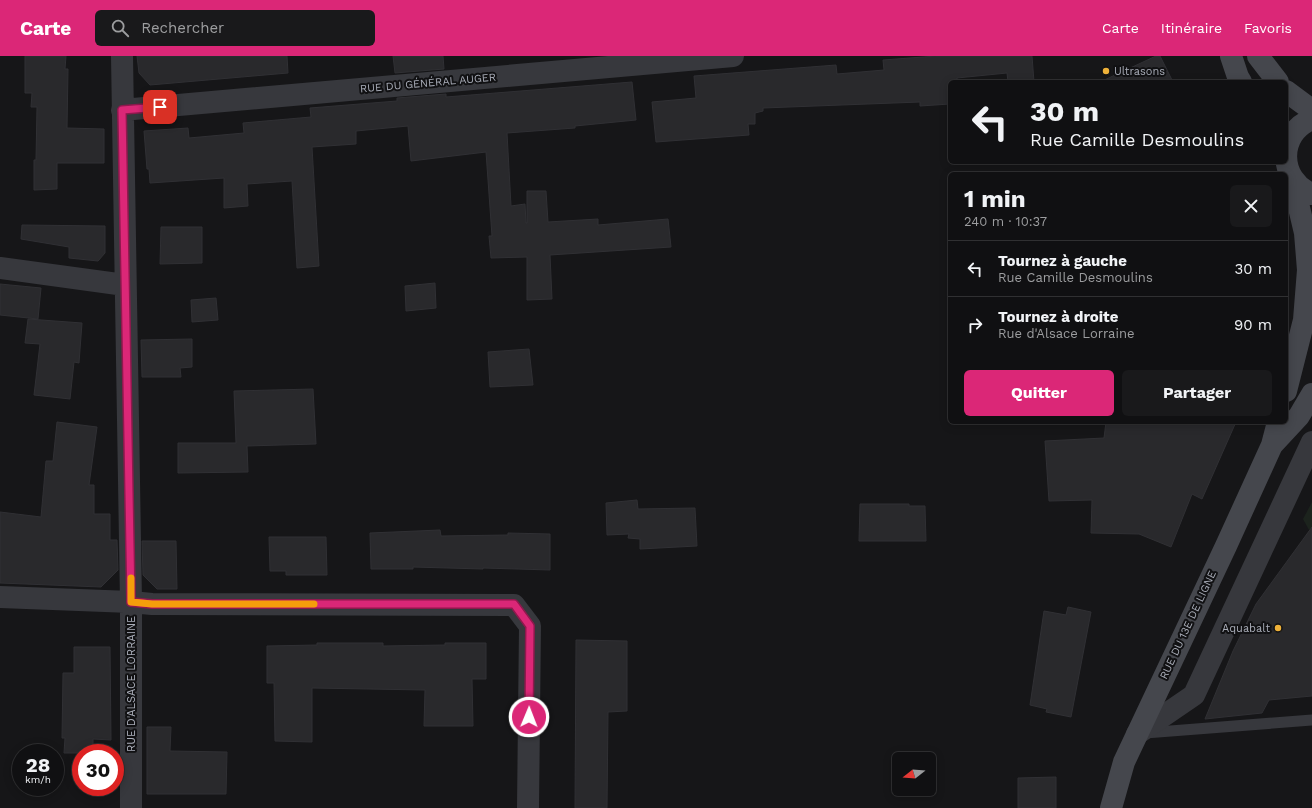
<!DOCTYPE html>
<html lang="fr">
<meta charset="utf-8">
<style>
:root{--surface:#101012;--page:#19191b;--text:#f1f3f6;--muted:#9c9d9f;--line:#303032;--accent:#db2777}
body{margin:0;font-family:"Work Sans",sans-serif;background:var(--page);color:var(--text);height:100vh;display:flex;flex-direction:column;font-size:15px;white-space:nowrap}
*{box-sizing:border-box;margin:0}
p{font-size:13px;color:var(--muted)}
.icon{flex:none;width:22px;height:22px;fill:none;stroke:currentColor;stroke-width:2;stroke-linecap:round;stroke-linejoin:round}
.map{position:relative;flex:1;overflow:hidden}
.details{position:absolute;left:948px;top:116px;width:340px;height:252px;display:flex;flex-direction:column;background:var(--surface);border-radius:6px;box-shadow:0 2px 10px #0003,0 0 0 1px var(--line)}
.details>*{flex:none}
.top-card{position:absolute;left:948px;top:24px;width:340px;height:84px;border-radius:6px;box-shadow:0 2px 10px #0003,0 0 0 1px var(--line);background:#101012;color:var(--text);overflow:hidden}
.needle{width:26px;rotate:253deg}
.fabs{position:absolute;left:892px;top:696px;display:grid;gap:8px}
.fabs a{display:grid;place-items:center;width:44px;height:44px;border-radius:6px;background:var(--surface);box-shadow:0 2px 10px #0003,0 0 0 1px var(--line);font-size:20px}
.speed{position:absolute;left:12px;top:688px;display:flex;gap:8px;font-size:20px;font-weight:700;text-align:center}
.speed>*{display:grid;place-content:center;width:52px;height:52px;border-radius:50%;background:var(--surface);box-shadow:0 2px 10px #0003,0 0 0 1px var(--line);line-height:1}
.speed small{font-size:10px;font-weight:400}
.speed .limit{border:6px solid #d22;background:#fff;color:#111}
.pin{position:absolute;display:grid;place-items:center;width:34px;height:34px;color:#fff;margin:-17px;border-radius:8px;box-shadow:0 2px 6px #0006}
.me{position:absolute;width:44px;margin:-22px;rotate:1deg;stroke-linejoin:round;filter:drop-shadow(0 0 3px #0008)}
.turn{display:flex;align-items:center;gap:14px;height:84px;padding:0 16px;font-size:18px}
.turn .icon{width:52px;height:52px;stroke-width:2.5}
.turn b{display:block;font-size:28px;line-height:34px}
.round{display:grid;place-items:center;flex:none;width:42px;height:42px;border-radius:6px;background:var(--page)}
.summary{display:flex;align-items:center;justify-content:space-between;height:68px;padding:0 16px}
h1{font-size:24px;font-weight:700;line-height:30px}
.primary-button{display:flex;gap:8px;margin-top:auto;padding:8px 16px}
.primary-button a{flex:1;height:46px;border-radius:6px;background:var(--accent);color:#fff;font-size:16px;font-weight:700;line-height:46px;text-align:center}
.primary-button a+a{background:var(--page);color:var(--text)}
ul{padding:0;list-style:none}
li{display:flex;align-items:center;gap:12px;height:56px;padding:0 16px;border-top:1px solid var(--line)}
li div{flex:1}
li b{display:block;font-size:15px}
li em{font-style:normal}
header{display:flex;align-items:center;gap:24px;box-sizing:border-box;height:56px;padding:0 20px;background:var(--accent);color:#fff}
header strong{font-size:19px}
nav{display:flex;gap:22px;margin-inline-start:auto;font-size:14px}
.search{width:280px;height:36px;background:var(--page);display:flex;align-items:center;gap:10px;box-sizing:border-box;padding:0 14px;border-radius:6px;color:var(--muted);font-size:15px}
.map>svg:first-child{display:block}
.green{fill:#1c231d}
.building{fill:#29292c;stroke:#303034}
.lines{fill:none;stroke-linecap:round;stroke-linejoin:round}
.service{stroke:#37383d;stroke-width:11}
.minor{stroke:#37383d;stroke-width:22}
.secondary{stroke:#45474d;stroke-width:22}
.route-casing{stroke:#8e194d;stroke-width:10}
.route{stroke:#db2777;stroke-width:7}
.slow{stroke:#f59e0b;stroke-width:7}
.poi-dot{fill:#eeb139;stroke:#111113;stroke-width:1.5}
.labels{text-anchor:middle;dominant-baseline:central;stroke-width:4;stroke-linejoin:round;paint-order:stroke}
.poi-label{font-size:11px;fill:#a9adb8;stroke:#111113;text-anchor:start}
.street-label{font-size:11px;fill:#a9adb8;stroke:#111113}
</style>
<header>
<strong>Carte</strong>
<div class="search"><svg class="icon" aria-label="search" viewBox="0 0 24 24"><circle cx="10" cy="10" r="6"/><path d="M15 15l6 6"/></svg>Rechercher</div>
<nav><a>Carte</a><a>Itinéraire</a><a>Favoris</a></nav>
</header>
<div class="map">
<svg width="1312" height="752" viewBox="0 0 1312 752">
<rect width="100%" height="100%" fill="#161618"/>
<path class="green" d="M1312,446V471L1309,474L1303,463Z"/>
<path class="building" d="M25,0H66L65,13H68L67,72L104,73V107H57V133L34,134V104H36L37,51H31L32,37H25Z
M137,0H287L288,17L150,29L139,17Z
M393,0H443L444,13L395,17Z
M936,0H1032L1034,26H1008L1007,17L957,22V26H950V48L920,50V46L763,52V55L755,57V68H748L749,79L656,86L652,46L696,42L694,20L836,9L837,18L884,14L883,4Z
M1156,0H1160L1173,26H1100Z
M632,26L636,64L575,70V72L507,77L511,150L525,148L526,167H527V135H546L548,166L598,163V169L668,163L671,191L550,199L552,243L527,244V201L491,202L489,180H492L486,96L411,105L408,70L356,75V88L312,91L319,210L297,212L292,125L247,128L248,150L224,152V122L150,127L149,113H147L144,75L188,72L189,82L244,77L243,67L311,61L310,52L397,45V42L446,38V41Z
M22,169L105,170V197L98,205L69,202V191L21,183Z
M161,171H202V207L160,208Z
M435,227L436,252L406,255L405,230Z
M0,228L41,232L38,263L0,259Z
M216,242L218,264L192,266L191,244Z
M28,263L82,267L79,307L74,306L70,343L34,339L40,288L25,287Z
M192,283V311L180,312L181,321H142L141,284Z
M529,293L533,329L490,331L488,296Z
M313,333L316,388L247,390L248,416L178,417V387H236L234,335Z
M57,366L97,371L89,429H94V458H110V484H117L118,514L101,531L0,527V456L41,461L46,405H53Z
M1106,366H1236L1202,443L1192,438L1171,491L1139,478L1091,477L1092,444L1049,445L1045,385L1104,382Z
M637,444L638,453L695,452L697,490L640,493V483L628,482L629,478L607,479L606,447Z
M860,448H909V450H925L926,485H859Z
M1312,471V640L1269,644L1262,657L1205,663L1233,595L1256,548Z
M440,474L441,480L508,479V477L550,478V514L483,512V513L413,511V513H371L370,477Z
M269,481H326L327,519H286V515H270Z
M142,485H176L177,533H157L143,519Z
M1068,551L1091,556L1071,661L1046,656L1047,653L1030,649L1044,555L1066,559Z
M576,584L627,585V655L608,656L607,752H575Z
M317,587H383V590L445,589V587H486V623H472L473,670H424L425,634L312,632V686L275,685L274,627H267V590L317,589Z
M74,591H110L111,684L93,683V697H64L65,682H62L63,617H74Z
M147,671H171L170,695L227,696L226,738H147Z
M1056,721V752H1018V722Z"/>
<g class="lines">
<path class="service" d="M1145,677L1312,664"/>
<path class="minor" d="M122,0L131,546V752
M122,54L733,0
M0,212L125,229
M0,541L131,546L152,548L514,549L530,570L528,752
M1137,678L1194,639L1312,386"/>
<path class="secondary" d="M1231,0L1238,21L1241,26
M1258,0L1278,26
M1286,35L1312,54
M1312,63C1277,77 1278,124 1312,138
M1286,335L1304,264L1308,214L1305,177L1292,122
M1273,388L1299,360L1312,338
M1111,752L1124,706L1226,490L1272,389L1278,366"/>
</g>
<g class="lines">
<defs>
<path id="route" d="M160,51L122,54L131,546L152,548H514L530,570L529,661"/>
</defs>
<use href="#route" class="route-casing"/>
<use href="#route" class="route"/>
<path class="slow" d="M131,522V546L152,548H314"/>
</g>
<g class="poi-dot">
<circle cx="1106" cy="15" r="4"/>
<circle cx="1278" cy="572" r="4"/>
</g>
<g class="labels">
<g class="poi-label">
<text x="1114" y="15">Ultrasons</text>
<text x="1270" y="572" text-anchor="end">Aquabalt</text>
</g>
<g class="street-label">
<text transform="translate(428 27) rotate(-5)">RUE DU GÉNÉRAL AUGER</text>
<text transform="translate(1188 569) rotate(-65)">RUE DU 13E DE LIGNE</text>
<text transform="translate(131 628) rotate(-90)">RUE D'ALSACE LORRAINE</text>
</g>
</g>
</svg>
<div class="fabs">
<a><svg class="needle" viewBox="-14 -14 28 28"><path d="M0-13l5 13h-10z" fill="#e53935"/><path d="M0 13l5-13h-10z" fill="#9c9d9f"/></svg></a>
</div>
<div class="speed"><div>28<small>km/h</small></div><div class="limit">30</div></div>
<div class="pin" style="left:160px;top:51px;background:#d93025"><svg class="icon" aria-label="arrive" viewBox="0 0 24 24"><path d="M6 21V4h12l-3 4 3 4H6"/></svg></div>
<svg class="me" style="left:529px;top:661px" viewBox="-20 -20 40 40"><circle r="17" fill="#db2777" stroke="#fff" stroke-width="3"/><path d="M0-11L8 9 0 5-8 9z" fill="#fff"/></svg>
<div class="top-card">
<div class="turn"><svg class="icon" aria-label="left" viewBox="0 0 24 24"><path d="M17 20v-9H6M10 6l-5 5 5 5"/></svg><div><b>30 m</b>Rue Camille Desmoulins</div></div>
</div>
<section class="details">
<div class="summary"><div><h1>1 min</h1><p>240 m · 10:37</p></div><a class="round"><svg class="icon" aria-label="close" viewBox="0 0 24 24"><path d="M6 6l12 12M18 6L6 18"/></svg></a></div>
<ul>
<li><svg class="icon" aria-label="left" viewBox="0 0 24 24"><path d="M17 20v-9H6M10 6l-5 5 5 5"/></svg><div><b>Tournez à gauche</b><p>Rue Camille Desmoulins</p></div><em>30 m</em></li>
<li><svg class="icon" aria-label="right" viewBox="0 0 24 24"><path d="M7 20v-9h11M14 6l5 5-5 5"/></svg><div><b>Tournez à droite</b><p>Rue d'Alsace Lorraine</p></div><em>90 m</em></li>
</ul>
<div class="primary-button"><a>Quitter</a><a>Partager</a></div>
</section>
</div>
